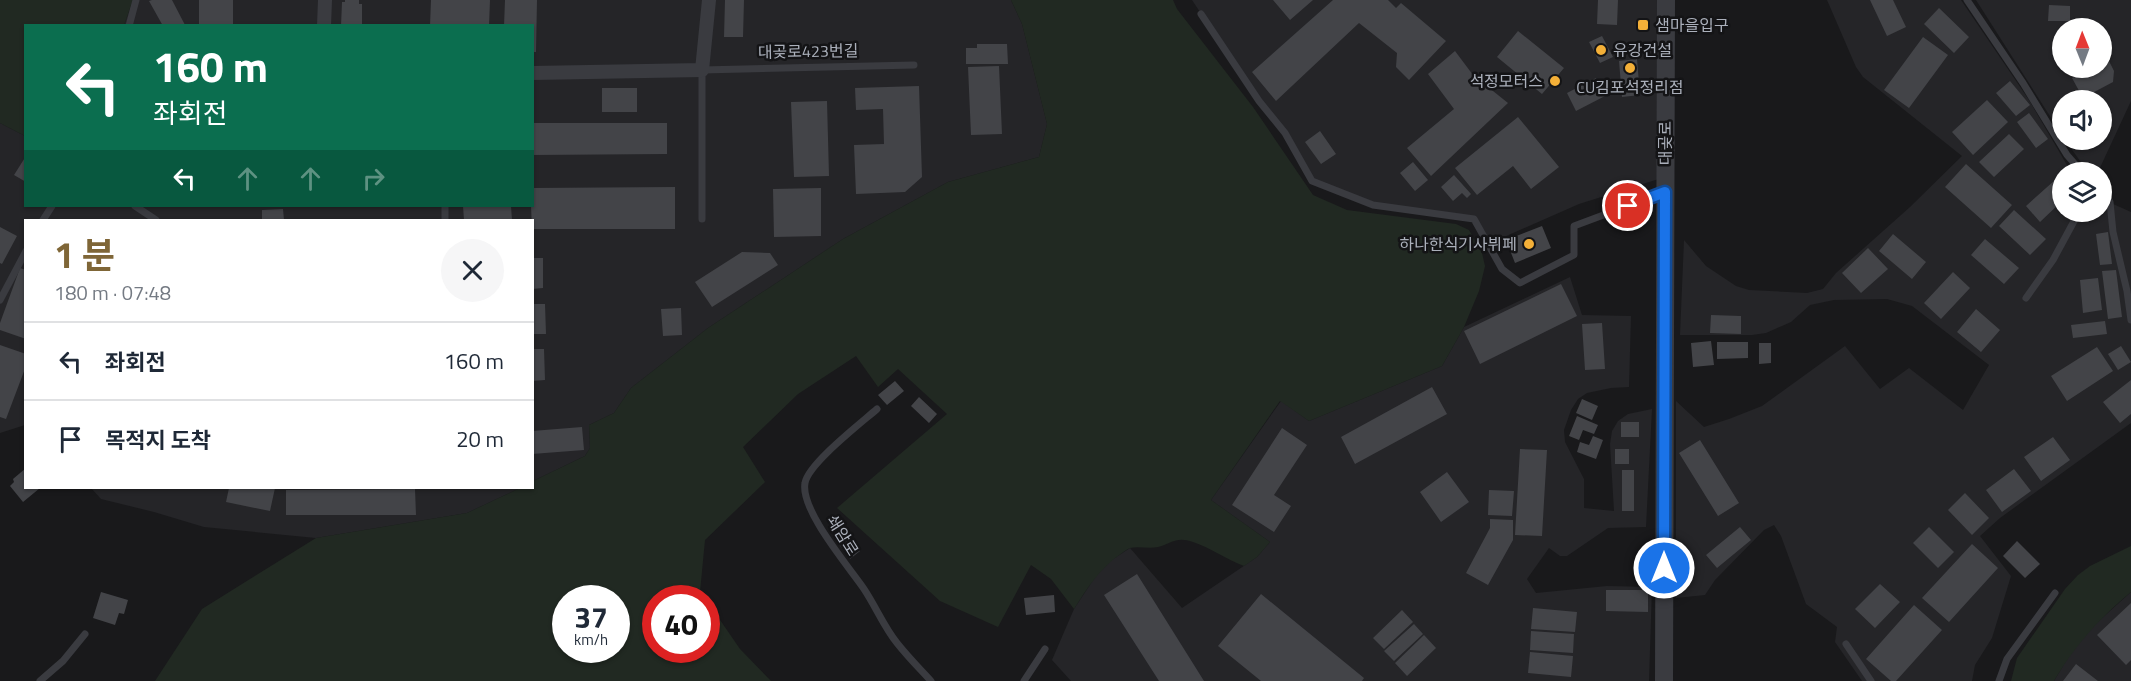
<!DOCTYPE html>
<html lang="ko">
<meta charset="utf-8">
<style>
:root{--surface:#fff;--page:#f6f6f7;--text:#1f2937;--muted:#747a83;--line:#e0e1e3;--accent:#7f6637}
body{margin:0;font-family:"Titillium Web","Noto Sans KR",sans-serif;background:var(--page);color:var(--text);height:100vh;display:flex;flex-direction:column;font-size:22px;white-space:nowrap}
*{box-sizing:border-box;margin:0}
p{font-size:20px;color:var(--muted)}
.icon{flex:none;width:33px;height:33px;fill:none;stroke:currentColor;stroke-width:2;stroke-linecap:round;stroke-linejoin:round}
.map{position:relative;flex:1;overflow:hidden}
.sheet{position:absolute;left:24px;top:219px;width:510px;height:270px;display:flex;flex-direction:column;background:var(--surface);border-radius:0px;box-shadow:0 2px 4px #0004}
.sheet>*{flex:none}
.hud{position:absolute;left:24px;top:24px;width:510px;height:183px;border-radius:0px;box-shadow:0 2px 4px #0004;background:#0b6e4f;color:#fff;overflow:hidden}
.needle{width:39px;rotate:359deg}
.tools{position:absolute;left:2052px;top:18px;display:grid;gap:12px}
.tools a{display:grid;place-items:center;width:60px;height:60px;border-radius:50%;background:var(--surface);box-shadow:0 2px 4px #0004;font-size:30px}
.speed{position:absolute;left:552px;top:585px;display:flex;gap:12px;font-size:30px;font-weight:700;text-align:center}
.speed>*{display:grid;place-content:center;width:78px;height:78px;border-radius:50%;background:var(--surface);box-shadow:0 2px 4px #0004;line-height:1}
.speed small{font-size:15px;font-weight:400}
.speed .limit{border:9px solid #d22;background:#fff;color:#111}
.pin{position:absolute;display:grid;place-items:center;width:51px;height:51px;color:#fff;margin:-26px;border:3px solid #fff;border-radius:50%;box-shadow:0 2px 6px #0007}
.me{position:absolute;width:66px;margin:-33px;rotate:0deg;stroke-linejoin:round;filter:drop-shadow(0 0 4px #0008)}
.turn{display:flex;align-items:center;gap:21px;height:126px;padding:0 30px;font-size:27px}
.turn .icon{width:78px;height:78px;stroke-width:2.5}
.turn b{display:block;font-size:42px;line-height:51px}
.lanes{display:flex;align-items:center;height:57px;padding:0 30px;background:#0003;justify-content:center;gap:30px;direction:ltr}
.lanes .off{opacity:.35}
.round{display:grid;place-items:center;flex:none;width:63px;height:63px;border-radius:32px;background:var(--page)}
.headline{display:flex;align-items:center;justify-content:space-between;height:102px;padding:0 30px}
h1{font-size:36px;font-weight:700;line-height:45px;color:var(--accent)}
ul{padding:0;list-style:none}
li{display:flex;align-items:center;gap:18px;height:78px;padding:0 30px;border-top:2px solid var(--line)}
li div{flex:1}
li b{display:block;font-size:22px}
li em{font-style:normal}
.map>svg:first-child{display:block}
.built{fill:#252528;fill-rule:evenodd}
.green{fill:#212922;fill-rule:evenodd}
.building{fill:#434448}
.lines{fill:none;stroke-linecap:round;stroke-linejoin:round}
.service{stroke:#3a3b40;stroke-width:7}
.minor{stroke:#3a3b40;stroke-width:14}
.tertiary{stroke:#3a3b40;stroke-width:18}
.route-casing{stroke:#114b97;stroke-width:15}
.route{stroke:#1a73e8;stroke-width:10}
.poi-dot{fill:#f4b038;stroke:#141416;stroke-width:2}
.labels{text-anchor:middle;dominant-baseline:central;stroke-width:5;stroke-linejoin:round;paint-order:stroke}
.poi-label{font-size:16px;fill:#abb0bb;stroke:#141416;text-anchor:start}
.street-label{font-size:16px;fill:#abb0bb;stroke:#141416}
</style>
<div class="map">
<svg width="2131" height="681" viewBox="0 0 2131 681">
<rect width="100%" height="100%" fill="#19191b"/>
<path class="built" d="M133,0H1011L1022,24L1047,124L1039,157L948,182L843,239L708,328L631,388L614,413L589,425L590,448L585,456L533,481L532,220H26L25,425L0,433V123L25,136L26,206H532V26L124,25Z
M1192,0H1666L1665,177L1579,204L1488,244L1474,219L1373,205L1312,181L1285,133L1238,69Z
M1827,0H1961L2029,100L2071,172H2062V212H2102V199L2131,212V423L2000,518L1980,536L2011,576L1992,638L1975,665L1972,681H1862L1835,642L1837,627L1806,604L1781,536L1774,525L1764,530L1715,580L1705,595L1676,598V401L1704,427L1729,419L1762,406L1845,346L1880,389L1909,368L1963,410L1989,365L1912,306L1887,299L1834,300L1810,305L1791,322L1766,333L1752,335H1680L1684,240L1706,266L1736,286L1749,290L1807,293L1823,289L1836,273L1910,207L1962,156L1863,77L1856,67Z
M1976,0H2131V101L2098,172H2093L2083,165L2065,140H2102V100H2062V135ZM2062,28H2102V68H2062Z
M1570,277L1582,315L1631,316L1629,387L1611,388L1587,393L1578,399L1571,410L1564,430L1565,442L1584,479V508L1614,511L1610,444L1612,431L1618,421L1628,414L1652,409L1646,527L1608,528L1567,556H1560L1549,548L1527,579L1536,593L1607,586L1652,587L1649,681H1071L1052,660L1074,609L1095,577L1110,561L1130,548L1182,608L1257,557L1270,542L1211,500L1281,401L1309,421L1442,366L1464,327Z
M91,488H520L467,513L316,538L204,527L154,512L101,499Z
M2131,592V681H2054L2070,654L2091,628Z"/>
<path class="green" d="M0,0H133L124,25L26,26L25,136L0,123Z
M1011,0H1173L1177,9L1253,107L1313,195L1347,210L1456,224L1469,230L1482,253L1485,266L1479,291L1464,327L1442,366L1309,421L1280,401L1211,500L1270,542L1257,557L1244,566C1226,559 1211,548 1193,542C1177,536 1172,543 1158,547C1149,549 1138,546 1130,548C1127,549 1125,551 1122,553C1100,568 1088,587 1074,609L1051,579L1031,565L998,627L940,601L837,508L947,414L898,369L878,387L856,356L798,394L743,447L765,482L705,540L700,592L705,598H656V650H706L707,601L740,649L771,681H155L202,609L316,538L467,513L520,488H532L533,481L585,456L590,448L589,425L614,413L631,388L708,328L843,239L948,182L1039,157L1047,124L1022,24ZM566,598H616V650H566Z
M2131,546V592C2099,619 2076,644 2054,681H2011L2017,658L2065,589L2078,575L2090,566Z"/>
<path class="building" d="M152,0H172L185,25L163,26L149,1Z
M199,0H233V26H199Z
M345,0H359V4H362V26H341L342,2H345Z
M431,0H490L489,26H430Z
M505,0H537L536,52H532V26H504Z
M725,0H744L743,37H724Z
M1273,0H1313L1290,20Z
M1333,0H1388L1396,8L1401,3L1446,41L1409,80L1396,67L1397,53L1359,23L1276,101L1252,72Z
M1598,0H1618L1617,25L1597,24Z
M1870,0H1893L1906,27L1887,36Z
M2049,5L2070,6V21H2048Z
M1939,8L1969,37L1954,53L1924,24Z
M1518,31L1564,68L1542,94L1497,57Z
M1602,36L1613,57L1600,63L1589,42Z
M1923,37L1948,55L1909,108L1884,90Z
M977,44H1007L1008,64H966V48H977Z
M1455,51L1473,75L1508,103L1431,176L1407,148L1454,109L1428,74Z
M1637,59L1640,95L1622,97L1619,61Z
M2108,59L2114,71L2113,82L2083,98L2072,78L2092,68H2102V63Z
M999,66L1002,134L971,135L968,67Z
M1596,78L1605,96L1576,111L1567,93Z
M2010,81L2030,105L2016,116L1996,93Z
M919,86L922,177L905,192L856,194L854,145L884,144L883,109L856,110L855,88Z
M602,88H637V112H602Z
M1987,100L2008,122L1973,155L1952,132Z
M827,101L829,176L794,177L791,102Z
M2029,113L2048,139L2036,148L2017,122Z
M1518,117L1559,167L1531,189L1513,166L1477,195L1455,168Z
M532,123H667V154L532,155Z
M1320,131L1336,154L1321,164L1305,142Z
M2009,134L2024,149L1994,177L1979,162Z
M26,156V182L14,175Z
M1413,162L1428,180L1415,191L1400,173Z
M1966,164L2012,205L1991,228L1945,187Z
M1454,175L1471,194L1467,198L1462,193L1453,201L1441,187Z
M2055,180L2062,188V201L2040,222L2026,206Z
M675,187V229H532L531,206H532V188Z
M821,188V236L774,237L773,189Z
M463,206H511L512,220H464Z
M283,209L284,220H262V210Z
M2014,210L2046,239L2030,255L1999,226Z
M1542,226L1551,248L1515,263L1506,240Z
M0,227L17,236L2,264L0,263Z
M2108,232L2112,264L2100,265L2096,234Z
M1893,234L1926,262L1912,279L1879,251Z
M1985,239L2019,268L2004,284L1971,255Z
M1868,248L1888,269L1861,293L1842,273Z
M742,252L770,253L778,265L712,307L695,282Z
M532,258H543V288L532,289Z
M20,268L26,270V339L0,330V323Z
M2116,270L2122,317L2108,319L2102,271Z
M1953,272L1970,288L1941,319L1924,303Z
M2098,278L2102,310L2083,313L2080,280Z
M1561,284L1577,316L1480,364L1464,331Z
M532,304H545L546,334H532Z
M681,308L682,335L663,336L661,309Z
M1976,309L2000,330L1981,352L1957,332Z
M1711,315L1741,316V334L1710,333Z
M2105,321L2107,334L2073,338L2071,325Z
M1602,323L1605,369L1585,370L1582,324Z
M1711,341L1714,365L1693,367L1691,343Z
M1717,342H1748V358L1717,359Z
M1759,343H1771V363L1759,364Z
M0,345L26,354V366L6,419L0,417Z
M2121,346L2131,362L2118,370L2108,354Z
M2097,347L2113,371L2067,401L2051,376Z
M532,349H544L545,380L532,381Z
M2131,380V414L2120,423L2103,402Z
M895,381L904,391L887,405L878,395Z
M1432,387L1447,414L1355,464L1341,437Z
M919,397L937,414L929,423L911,406Z
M1582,399L1598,406L1592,420L1576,413Z
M1577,416L1598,425L1594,434L1583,430L1579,440L1569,436Z
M1621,422H1639V437H1621Z
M582,427L584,450L532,454V431Z
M1282,428L1307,445L1274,495L1291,506L1274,532L1232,505Z
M1593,436L1603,440L1596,459L1577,452L1580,442L1589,445Z
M2053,437L2070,460L2041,481L2024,457Z
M1700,440L1739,503L1718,516L1679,453Z
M1520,449L1547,450L1542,536L1515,535Z
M1615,449H1629V464H1615Z
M26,468V488H40L23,502L10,486L14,482L13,479Z
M2014,469L2031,491L2002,512L1986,490Z
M1622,470H1634V511H1622Z
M1447,472L1469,502L1441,522L1420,492Z
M229,488H275L270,511L226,502Z
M415,489L416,515H286V490Z
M1489,490L1514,491L1512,516L1488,515Z
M1965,493L1989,518L1972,535L1948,510Z
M1490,519L1513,520V540L1488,585L1466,573L1490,528Z
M1740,527L1751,540L1717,568L1706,555Z
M1929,527L1954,552L1938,568L1913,543Z
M842,528L860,551L850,559L832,535Z
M2017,541L2040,564L2025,578L2003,556Z
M1972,544L1998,568L1949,622L1922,598Z
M1137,574L1204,681H1159L1104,595Z
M1880,584L1900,602L1875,628L1855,609Z
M1606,590H1648V612L1606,611Z
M101,592L128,600L124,614L119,613L115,625L93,618Z
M1261,594L1364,678L1362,681H1261L1218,646Z
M1054,595L1055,612L1026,615L1024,598Z
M2131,603V660L2126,665L2097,635Z
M1914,605L1942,630L1896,681H1891L1866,659Z
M1533,608L1577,612L1575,632L1531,629Z
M1402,610L1413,622L1384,649L1373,638Z
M1414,624L1423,634L1394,661L1384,651Z
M1531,631L1574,634L1573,653L1530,650Z
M1424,635L1436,648L1407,676L1395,663Z
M1530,652L1573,656L1571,677L1528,673Z
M2076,664L2098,681H2063Z"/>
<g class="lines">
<path class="service" d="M1967,0L2023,83L2067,155L2082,172
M1201,14L1259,101L1285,133L1312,181L1373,205L1474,219L1502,269L1520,283L1574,255V226L1665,192
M129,26L136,0
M2102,188L2110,202L2113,232L2127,291L2131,320
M135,206L156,220
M445,206V220
M702,219V70L914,65
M43,220L52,206
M2026,298L2053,260L2079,212
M0,300L26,251
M877,409C861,423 808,464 805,483C800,510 849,567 864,589C876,607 884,627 897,643C908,657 920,669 931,681
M1846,644L1871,681
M40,681L63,661L85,634
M1024,681L1045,649
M1999,681L2007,659L2055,593"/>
<path class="minor" d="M324,26L325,0
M532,73L702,70L709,0"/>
<path class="tertiary" d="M1664,681L1666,0"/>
</g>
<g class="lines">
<defs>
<path id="route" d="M1628,206L1665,192L1664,568"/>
</defs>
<use href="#route" class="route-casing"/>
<use href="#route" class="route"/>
</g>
<g class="poi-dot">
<rect x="1637" y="19" width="12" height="12" rx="3"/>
<circle cx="1601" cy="50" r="6"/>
<circle cx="1630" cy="68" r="6"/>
<circle cx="1555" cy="81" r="6"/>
<circle cx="1529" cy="244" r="6"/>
</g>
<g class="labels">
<g class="poi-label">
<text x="1655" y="25">샘마을입구</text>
<text x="1613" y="50">유강건설</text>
<text x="1543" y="81" text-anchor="end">석정모터스</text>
<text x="1630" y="87" text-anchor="middle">CU김포석정리점</text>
<text x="1517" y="244" text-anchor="end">하나한식기사뷔페</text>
</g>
<g class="street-label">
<text transform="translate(808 51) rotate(-1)">대곶로423번길</text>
<text transform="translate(1665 143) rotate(-90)">대곶로</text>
<text transform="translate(843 535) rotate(58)">쇄암로</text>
</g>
</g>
</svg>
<div class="tools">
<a><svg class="needle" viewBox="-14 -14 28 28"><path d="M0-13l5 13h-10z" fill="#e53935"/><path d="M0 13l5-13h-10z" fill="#747a83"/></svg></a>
<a><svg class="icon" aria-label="sound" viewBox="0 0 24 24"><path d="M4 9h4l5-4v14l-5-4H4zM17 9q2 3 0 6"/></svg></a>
<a><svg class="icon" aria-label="layers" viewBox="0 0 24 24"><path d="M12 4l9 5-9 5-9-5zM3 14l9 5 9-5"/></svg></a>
</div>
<div class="speed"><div>37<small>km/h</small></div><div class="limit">40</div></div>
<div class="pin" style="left:1628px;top:206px;background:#d93025"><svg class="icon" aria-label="arrive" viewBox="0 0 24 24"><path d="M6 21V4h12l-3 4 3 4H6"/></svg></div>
<svg class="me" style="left:1664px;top:568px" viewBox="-20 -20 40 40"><circle r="17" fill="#1a73e8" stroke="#fff" stroke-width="3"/><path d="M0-11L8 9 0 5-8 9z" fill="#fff"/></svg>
<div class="hud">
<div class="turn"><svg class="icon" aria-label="left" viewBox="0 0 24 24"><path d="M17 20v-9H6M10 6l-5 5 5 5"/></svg><div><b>160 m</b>좌회전</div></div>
<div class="lanes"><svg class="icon" aria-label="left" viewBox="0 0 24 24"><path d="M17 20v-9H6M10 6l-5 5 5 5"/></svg><svg class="icon off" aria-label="ahead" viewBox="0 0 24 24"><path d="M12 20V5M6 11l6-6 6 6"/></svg><svg class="icon off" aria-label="ahead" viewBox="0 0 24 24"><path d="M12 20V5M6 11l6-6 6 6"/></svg><svg class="icon off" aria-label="right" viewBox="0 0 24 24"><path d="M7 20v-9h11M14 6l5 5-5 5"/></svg></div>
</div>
<section class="sheet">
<div class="headline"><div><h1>1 분</h1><p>180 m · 07:48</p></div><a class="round"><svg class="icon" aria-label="close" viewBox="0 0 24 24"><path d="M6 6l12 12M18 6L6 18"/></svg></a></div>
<ul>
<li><svg class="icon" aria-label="left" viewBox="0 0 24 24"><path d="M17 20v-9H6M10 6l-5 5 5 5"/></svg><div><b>좌회전</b></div><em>160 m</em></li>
<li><svg class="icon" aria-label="arrive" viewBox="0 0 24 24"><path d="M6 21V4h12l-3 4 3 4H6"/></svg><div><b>목적지 도착</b></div><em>20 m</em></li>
</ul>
</section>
</div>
